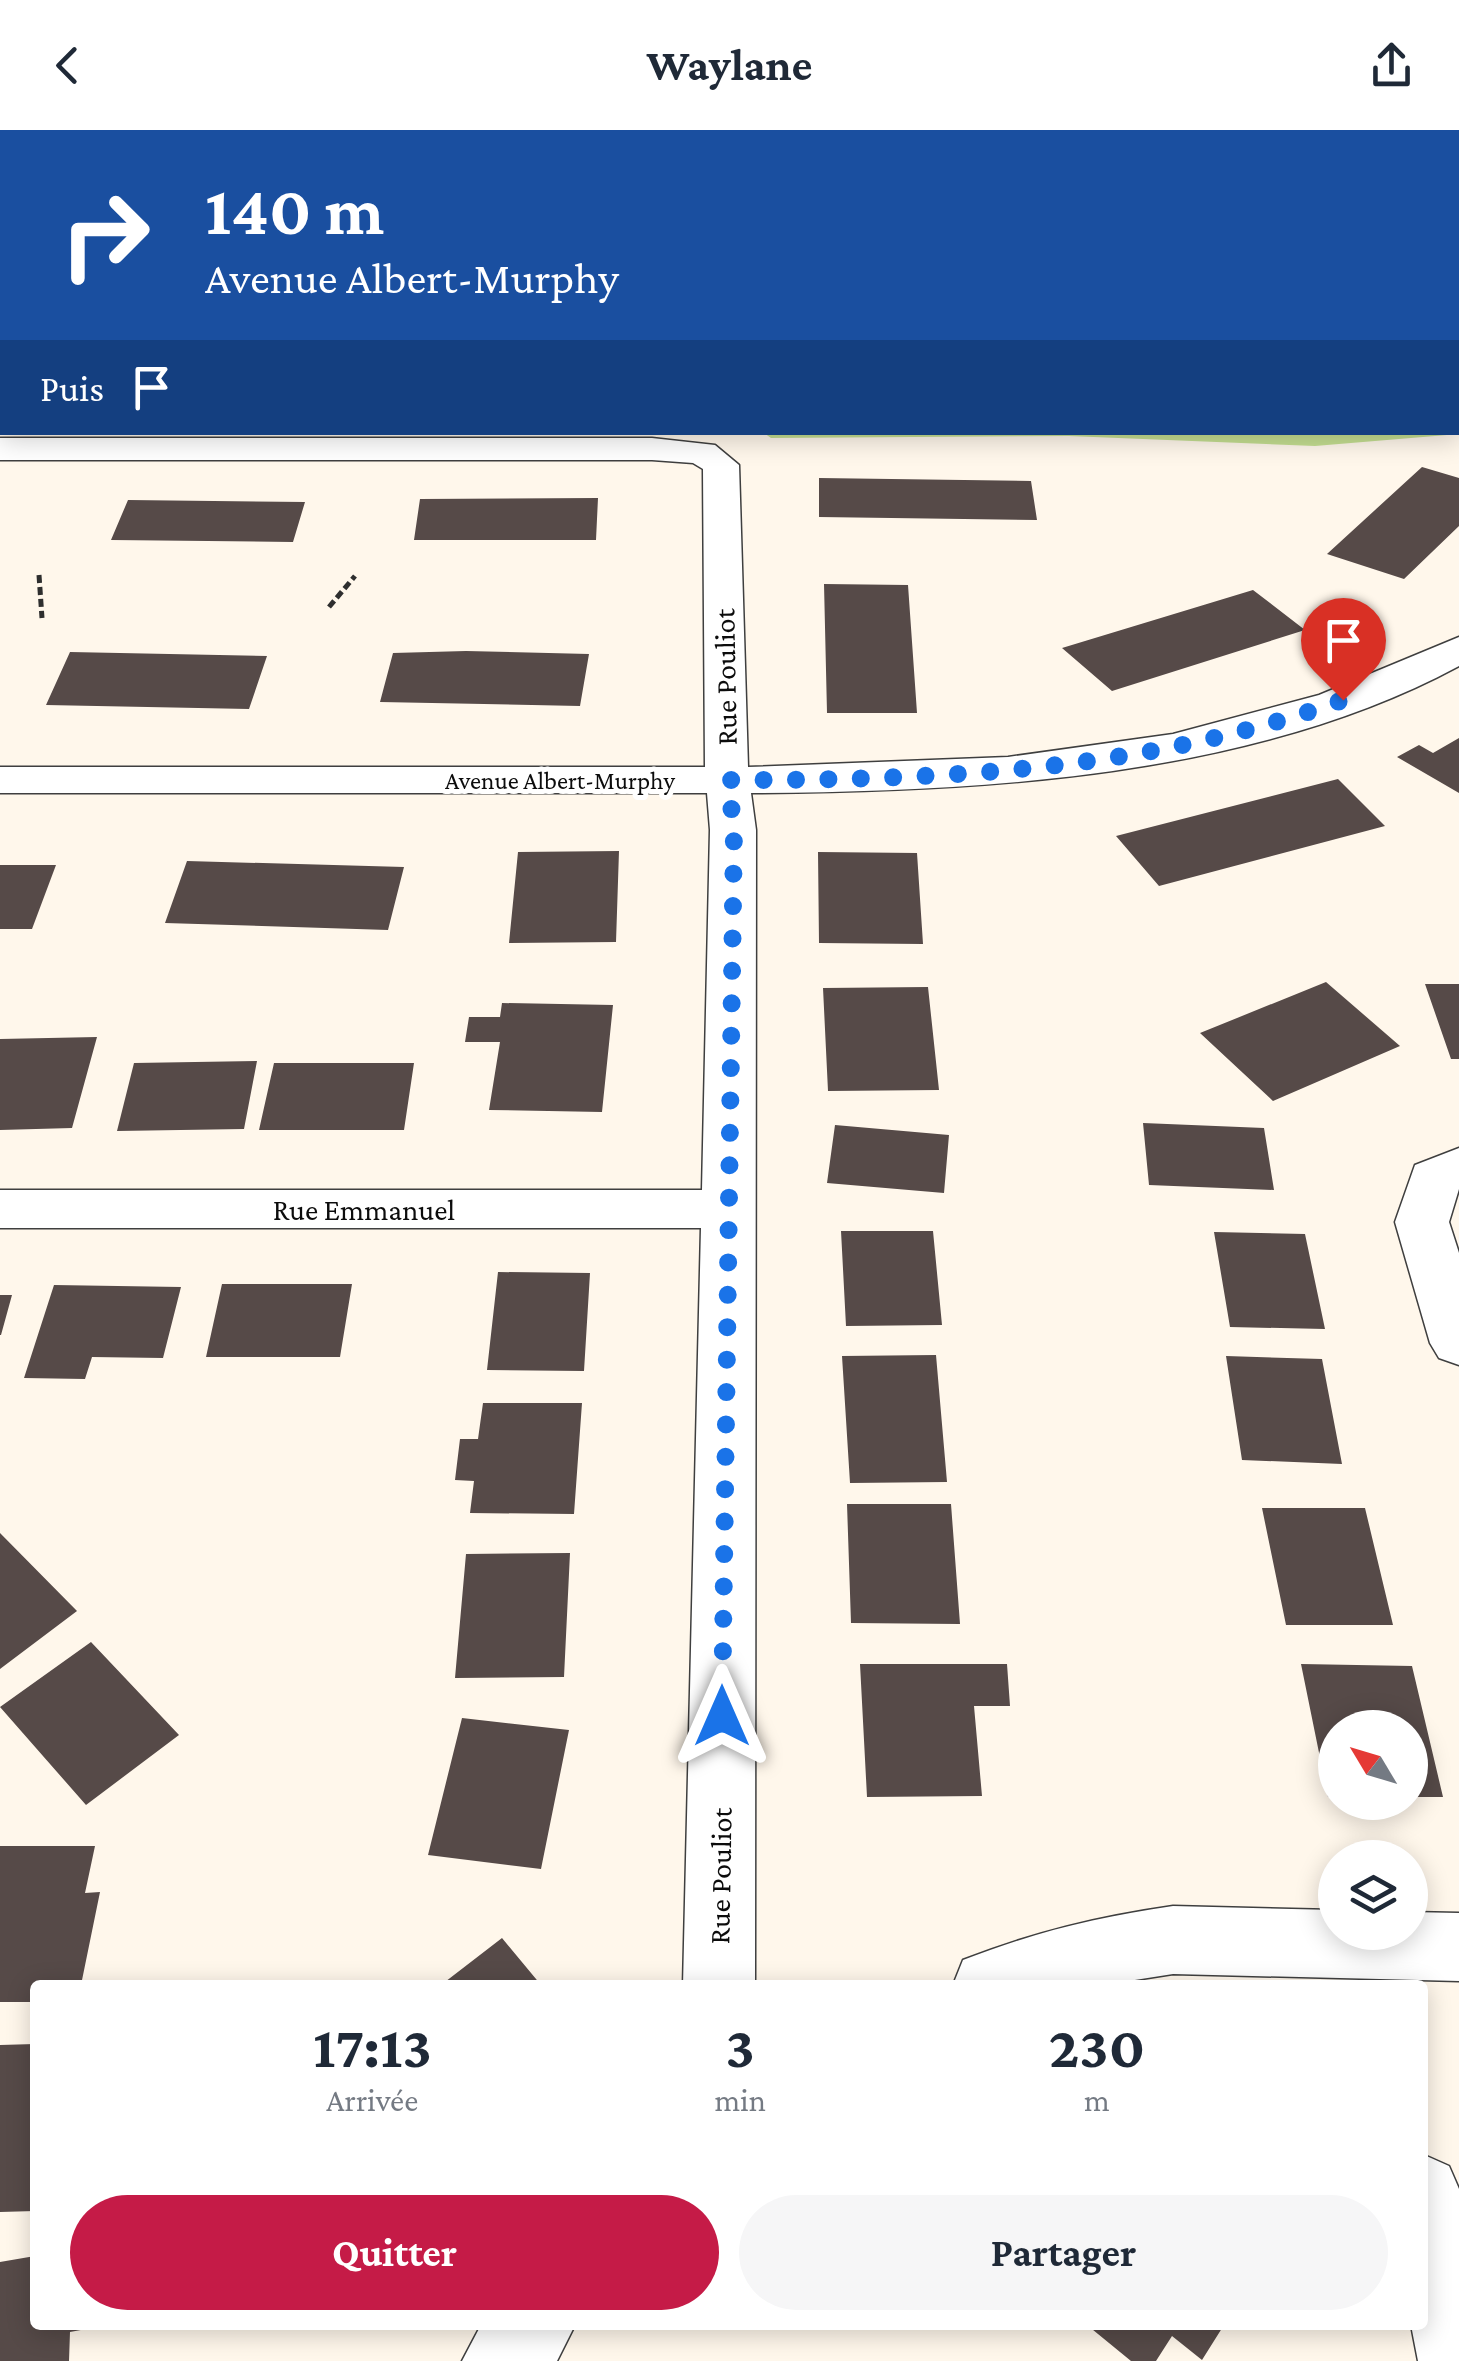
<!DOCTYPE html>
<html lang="fr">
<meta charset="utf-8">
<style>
:root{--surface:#fff;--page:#f6f6f7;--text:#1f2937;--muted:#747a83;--accent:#c51b47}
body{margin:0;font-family:"Crimson Pro",serif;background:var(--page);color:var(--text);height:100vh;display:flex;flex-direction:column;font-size:38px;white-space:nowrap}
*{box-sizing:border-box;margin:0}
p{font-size:32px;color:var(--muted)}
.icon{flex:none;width:55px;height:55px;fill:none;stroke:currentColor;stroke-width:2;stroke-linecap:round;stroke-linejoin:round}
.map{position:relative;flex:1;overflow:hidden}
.sheet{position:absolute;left:30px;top:1850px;width:1398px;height:350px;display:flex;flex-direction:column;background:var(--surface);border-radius:10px;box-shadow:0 5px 25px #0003}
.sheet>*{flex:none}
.banner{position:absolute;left:0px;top:0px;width:1460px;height:305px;box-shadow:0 5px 25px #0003;background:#1a4fa0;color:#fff;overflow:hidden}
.needle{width:65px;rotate:308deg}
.fabs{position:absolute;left:1318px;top:1580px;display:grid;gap:20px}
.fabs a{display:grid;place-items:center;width:110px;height:110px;border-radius:50%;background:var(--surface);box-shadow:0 5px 25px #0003;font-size:50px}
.pin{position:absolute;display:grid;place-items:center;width:85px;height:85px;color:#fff;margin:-102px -42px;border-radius:50% 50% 50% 0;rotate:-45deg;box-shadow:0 0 10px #0007}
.pin .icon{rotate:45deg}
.me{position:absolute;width:110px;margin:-55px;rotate:0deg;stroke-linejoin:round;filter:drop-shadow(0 0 8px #0008)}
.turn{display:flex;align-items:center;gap:35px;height:210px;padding:0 40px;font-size:45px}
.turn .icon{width:130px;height:130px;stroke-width:2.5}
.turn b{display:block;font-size:70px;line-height:85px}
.then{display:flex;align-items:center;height:95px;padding:0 40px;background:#0003;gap:20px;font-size:38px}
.eta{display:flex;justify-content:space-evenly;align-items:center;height:170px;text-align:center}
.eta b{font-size:60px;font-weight:700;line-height:70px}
.action{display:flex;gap:20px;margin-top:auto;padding:20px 40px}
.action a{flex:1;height:115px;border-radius:60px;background:var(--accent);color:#fff;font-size:40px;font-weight:700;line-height:115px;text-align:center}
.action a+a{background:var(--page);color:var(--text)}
header{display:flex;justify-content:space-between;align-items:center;height:130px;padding:0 40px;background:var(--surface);font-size:45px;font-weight:700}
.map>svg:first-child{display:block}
.green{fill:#dcecb2}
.forest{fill:#c4de91}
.building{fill:#564a48}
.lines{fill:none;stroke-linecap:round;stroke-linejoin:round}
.minor-casing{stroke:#3f3f3f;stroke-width:3}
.path{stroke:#2e2e2e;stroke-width:5;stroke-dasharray:8 4;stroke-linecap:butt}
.minor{fill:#fff;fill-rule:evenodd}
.route{stroke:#1a73e8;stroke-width:18;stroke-dasharray:0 32.4}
.labels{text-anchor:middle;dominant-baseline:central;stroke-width:10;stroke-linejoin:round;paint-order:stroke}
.far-street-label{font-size:25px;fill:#0c0c0c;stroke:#fff}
.street-label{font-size:30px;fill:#0c0c0c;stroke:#fff}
</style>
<header><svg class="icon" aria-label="back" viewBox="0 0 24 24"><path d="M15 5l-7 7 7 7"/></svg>Waylane<svg class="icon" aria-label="share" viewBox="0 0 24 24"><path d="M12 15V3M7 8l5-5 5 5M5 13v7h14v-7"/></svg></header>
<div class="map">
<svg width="1459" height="2231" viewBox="0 0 1459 2231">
<rect width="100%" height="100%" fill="#fff7eb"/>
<path class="green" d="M31,0H639L27,2Z"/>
<path class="forest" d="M639,0H1459V304L1315,316L1069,306L771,308L764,303L1458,302V2Z"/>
<path class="building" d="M1422,337L1459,348V396L1404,449L1327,424Z
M819,348L1031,351L1037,390L819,387Z
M598,368L596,410H414L420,369Z
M128,370L305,372L293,412L111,410Z
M824,454L908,455L917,583H827Z
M1253,460L1305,500L1112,561L1062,518Z
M466,521L589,524L580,576L380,572L393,523Z
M70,522L267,526L249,579L46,575Z
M1459,608V663L1397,627L1419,615L1433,623Z
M1338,649L1385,696L1159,756L1116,706Z
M619,721L616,812L509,813L518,722Z
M818,722L917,723L923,814L819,813Z
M187,731L404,737L388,800L165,793Z
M0,735H56L32,799H0Z
M1326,852L1400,916L1273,971L1200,903Z
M1425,854H1459V929H1451Z
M928,857L939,960L828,961L823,858Z
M502,873L613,875L602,982L489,980L500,912H465L469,887H500Z
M97,907L72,998L0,1000V909Z
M257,931L244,999L117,1001L134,933Z
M274,933H414L404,1000H259Z
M1143,993L1264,998L1274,1060L1149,1055Z
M835,995L949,1005L944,1063L827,1053Z
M841,1101H933L942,1195L846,1196Z
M1214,1102L1305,1104L1325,1199L1230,1197Z
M498,1142L590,1143L584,1241L487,1240Z
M222,1154H352L340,1227H206Z
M54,1155L181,1157L163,1228L92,1227L85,1249L24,1248Z
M0,1165H12L1,1205H0Z
M936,1225L947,1352L850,1353L842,1226Z
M1226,1226L1322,1229L1342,1334L1242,1330Z
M483,1273H582L574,1384L470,1383L474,1351L455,1350L460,1309H478Z
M847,1374H951L960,1494L851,1493Z
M1262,1378H1365L1393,1495H1286Z
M0,1403L77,1481L0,1539Z
M570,1423L564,1547L455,1548L466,1424Z
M91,1512L179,1605L86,1675L0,1577Z
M860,1534H1007L1010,1576H974L982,1666L867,1667Z
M1301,1534L1412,1536L1443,1667H1410V1598H1335V1667H1328Z
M462,1588L569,1600L541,1739L428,1725Z
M0,1716H95L85,1763L100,1762L81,1855H35V1872H0Z
M502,1808L541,1855H441Z
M35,1914V2081L0,2082V1915Z
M35,2126V2195L97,2197L70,2202L69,2231H0V2132Z
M1087,2195H1224L1202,2230L1172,2206L1156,2231H1131Z"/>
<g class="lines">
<defs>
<path id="minor" d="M0,308H652L715,315L739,335L748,637L1008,627L1173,604L1319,565L1459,507V536C1254,647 980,662 751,663L756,700L755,1855H683L701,1098H0V1060H702L710,700L707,663H0V637H705L703,339L693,333L652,330H0Z
M1459,1018V1059L1449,1092L1459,1123V1235L1439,1228L1430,1213L1395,1092L1415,1035Z
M1173,1776L1335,1780V1802H1410V1782L1459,1783V1851L1173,1844L1103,1855H953L963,1830C1035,1802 1097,1787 1173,1776Z
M1422,2024L1449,2036L1459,2059V2231H1418L1411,2195H1422Z
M481,2195H575L557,2231H462Z"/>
</defs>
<use href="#minor" class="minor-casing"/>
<path class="path" d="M39,445L42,488
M329,477L355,446"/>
<use href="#minor" class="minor"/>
</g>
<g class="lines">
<path class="route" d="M722,1586L734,700L728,650C938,650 1144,642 1343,570"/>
</g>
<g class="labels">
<g class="far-street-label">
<text x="560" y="650">Avenue Albert-Murphy</text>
</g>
<g class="street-label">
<text transform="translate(725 547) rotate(-91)">Rue Pouliot</text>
<text x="364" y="1079">Rue Emmanuel</text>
<text transform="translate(720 1746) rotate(-89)">Rue Pouliot</text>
</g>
</g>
</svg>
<div class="fabs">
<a><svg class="needle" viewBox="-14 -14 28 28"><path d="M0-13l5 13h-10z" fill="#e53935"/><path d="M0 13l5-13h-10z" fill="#747a83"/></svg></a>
<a><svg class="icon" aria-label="layers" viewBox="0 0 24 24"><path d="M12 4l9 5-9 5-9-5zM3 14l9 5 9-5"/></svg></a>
</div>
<div class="pin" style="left:1343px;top:570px;background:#d93025"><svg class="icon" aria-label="arrive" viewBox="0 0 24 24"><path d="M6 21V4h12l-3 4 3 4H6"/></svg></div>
<svg class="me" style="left:722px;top:1586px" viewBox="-20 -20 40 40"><path d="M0-17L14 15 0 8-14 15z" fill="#1a73e8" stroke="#fff" stroke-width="4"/></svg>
<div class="banner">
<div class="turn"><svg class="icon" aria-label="right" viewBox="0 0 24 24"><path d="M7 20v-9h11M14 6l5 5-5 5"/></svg><div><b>140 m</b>Avenue Albert-Murphy</div></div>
<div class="then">Puis<svg class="icon" aria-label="arrive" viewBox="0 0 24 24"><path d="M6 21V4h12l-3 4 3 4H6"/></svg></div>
</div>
<section class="sheet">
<div class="eta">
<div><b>17:13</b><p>Arrivée</p></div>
<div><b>3</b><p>min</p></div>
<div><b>230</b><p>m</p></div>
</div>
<div class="action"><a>Quitter</a><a>Partager</a></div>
</section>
</div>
